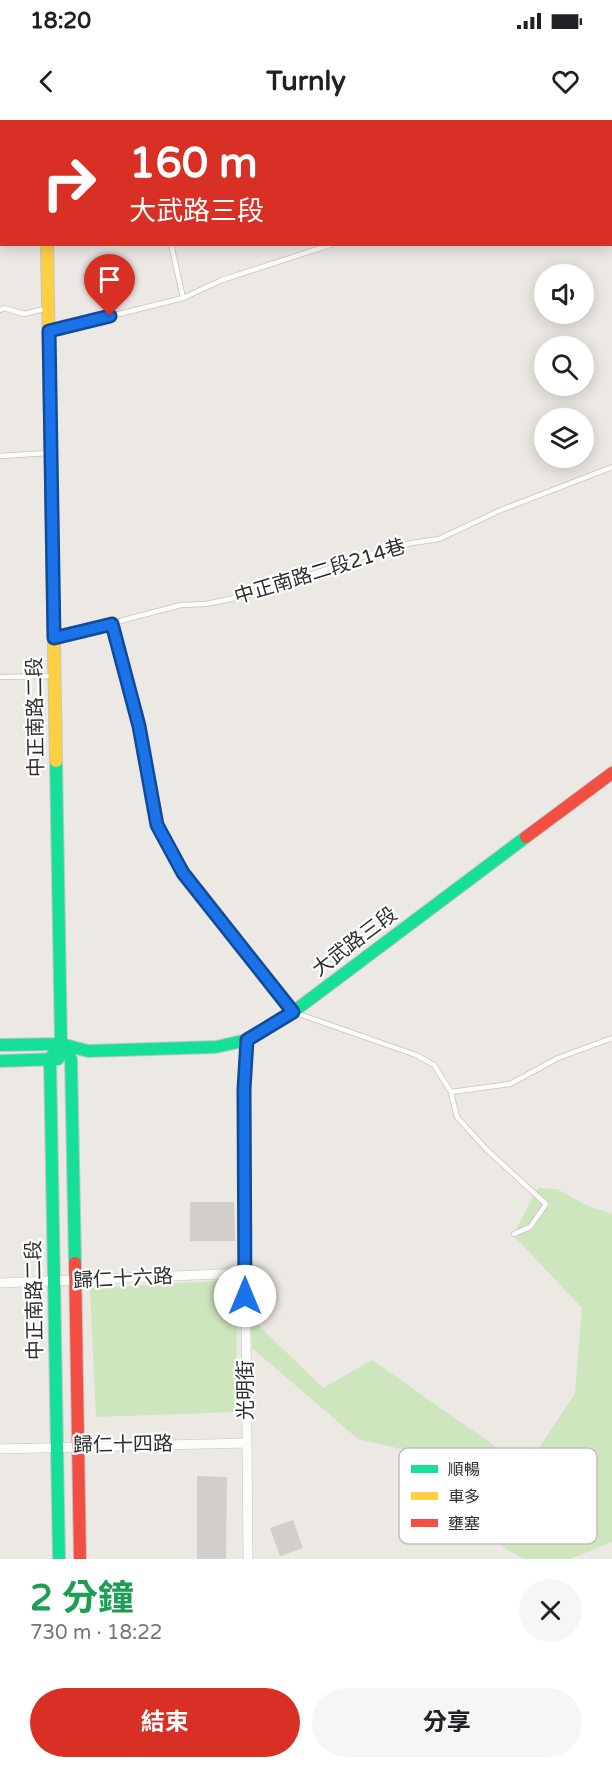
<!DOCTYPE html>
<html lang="zh-TW">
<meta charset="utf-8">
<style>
:root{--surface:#fff;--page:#f6f6f6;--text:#202124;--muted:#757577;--accent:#d93025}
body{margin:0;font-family:"Varela Round","Noto Sans TC",sans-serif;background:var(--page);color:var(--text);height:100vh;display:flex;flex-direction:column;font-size:22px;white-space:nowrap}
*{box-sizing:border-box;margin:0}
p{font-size:20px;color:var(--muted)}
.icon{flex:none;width:33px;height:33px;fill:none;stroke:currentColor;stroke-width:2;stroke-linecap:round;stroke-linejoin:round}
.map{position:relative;height:1439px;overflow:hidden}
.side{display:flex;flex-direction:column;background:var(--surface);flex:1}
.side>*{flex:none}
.banner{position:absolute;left:0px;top:0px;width:612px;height:126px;box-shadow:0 3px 15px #0003;background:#d93025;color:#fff;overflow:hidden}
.controls{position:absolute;left:534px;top:144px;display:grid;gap:12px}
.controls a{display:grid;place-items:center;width:60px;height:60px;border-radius:50%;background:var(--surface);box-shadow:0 3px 15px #0003;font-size:30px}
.pin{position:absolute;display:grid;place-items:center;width:51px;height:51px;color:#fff;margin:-62px -26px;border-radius:50% 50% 50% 0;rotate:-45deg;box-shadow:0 0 6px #0007}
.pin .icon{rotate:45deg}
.me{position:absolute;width:66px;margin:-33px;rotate:0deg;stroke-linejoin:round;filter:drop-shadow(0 0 4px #0008)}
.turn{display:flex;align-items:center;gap:21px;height:126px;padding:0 30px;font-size:27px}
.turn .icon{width:78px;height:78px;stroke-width:2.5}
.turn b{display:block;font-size:42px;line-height:51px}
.round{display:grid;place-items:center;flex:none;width:63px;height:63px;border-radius:32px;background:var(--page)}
.overview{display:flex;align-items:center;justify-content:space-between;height:102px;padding:0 30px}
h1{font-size:36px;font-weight:700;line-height:45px;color:#1e9e55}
.cta{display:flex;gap:12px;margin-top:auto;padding:12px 30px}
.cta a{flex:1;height:69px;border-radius:36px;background:var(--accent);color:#fff;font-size:24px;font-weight:700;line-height:69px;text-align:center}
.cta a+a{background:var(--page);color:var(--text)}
.status{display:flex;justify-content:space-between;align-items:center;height:42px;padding:0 30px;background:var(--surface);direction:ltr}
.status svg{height:16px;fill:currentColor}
header{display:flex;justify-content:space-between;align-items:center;height:78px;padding:0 30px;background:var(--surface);font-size:27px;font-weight:700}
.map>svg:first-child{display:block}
.green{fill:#cee6be}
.building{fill:#d1cecb}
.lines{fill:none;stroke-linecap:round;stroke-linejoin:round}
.lane-casing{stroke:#c5c4c5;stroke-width:6}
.street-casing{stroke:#c5c4c5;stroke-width:10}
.fast-casing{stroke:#c5c4c5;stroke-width:14}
.slow-casing{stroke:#c5c4c5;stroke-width:14}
.jam-casing{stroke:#c5c4c5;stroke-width:14}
.lane{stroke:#fcfcfb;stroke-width:4.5}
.street{stroke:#fcfcfb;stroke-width:9}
.fast{stroke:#16e098;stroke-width:12}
.slow{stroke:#ffcf43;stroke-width:12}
.jam{stroke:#f24e42;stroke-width:12}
.route-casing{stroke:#114b97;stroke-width:15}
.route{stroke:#1a73e8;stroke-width:10}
.labels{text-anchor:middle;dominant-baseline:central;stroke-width:4.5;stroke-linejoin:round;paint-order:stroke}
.street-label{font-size:20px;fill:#2e2e2e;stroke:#fff}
.key{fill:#fff;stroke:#c0c0c0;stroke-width:1.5}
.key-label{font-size:16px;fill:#2e2e2e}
</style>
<div class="status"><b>18:20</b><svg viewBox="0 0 49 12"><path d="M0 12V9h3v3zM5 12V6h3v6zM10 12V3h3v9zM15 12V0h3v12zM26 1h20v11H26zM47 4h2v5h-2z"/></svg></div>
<header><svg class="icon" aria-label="back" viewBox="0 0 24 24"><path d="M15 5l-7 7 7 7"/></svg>Turnly<svg class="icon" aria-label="heart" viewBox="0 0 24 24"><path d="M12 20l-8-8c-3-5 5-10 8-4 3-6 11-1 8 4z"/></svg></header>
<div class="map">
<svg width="612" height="1439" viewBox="0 0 612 1439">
<rect width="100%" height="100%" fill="#ece8e4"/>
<path class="green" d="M538,1068L557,1069L586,1085L612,1094V1422L570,1439H523L503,1427L469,1351L401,1329L358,1319L252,1228L250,1197L323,1268L372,1240L526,1348L575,1273L582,1188L513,1115Z
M237,1160L236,1292L96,1297L90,1168Z"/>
<path class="building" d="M190,1082H234L235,1121H190Z
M197,1356L227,1357L226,1439H197Z
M293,1400L303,1428L280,1436L270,1408Z"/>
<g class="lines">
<defs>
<path id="lane" d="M224,0V2
M338,0L339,2
M435,0V2
M181,2L182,0
M610,71L612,70
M0,116H2
M171,124L183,178
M0,190L4,188L24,194L48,188
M51,211L183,178L222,160L333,124
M0,336L48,333
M112,504L139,606L157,705L182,753L293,892L416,935L434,945L451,972L510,964L558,938L612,918
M55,518L181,485L206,484L254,474L371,434L399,425L439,419L501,390L612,347
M0,557L54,556
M451,972L457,997L487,1030L546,1084L530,1107L514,1114"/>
<path id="street" d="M247,920L244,969L248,1439
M0,1163L245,1153
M0,1329L246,1323"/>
<path id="fast" d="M56,641L61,924L71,939L75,1143
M0,925L61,924L88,931L216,927L247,920L293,892L526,717
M0,941L58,939
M59,1439L50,939L61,924"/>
<path id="slow" d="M45,0V2
M47,124L56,641"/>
<path id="jam" d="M526,717L612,653
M75,1143L80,1439"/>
</defs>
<use href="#lane" class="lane-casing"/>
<use href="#street" class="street-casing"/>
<use href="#fast" class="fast-casing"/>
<use href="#slow" class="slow-casing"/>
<use href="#jam" class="jam-casing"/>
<use href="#lane" class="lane"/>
<use href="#street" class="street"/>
<use href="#fast" class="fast"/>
<use href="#slow" class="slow"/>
<use href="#jam" class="jam"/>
</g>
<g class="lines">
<defs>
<path id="route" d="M110,196L49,211L54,518L112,504L139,606L157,705L183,753L293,892L247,920L244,969L245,1176"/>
</defs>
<use href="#route" class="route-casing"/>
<use href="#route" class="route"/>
</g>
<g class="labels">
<g class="street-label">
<text transform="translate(320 452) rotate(-17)">中正南路二段214巷</text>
<text transform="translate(36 597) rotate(-91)">中正南路二段</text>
<text transform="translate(355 822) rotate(-37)">大武路三段</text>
<text transform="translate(123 1159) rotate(-3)">歸仁十六路</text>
<text transform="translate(35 1180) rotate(-91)">中正南路二段</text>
<text transform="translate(246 1270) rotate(-90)">光明街</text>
<text transform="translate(123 1325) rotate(-1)">歸仁十四路</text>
</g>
</g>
<rect x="399" y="1328" width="198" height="96" rx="9" class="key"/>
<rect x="411" y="1345" width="27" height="8" fill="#16e098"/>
<rect x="411" y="1372" width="27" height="8" fill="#ffcf43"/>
<rect x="411" y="1399" width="27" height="8" fill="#f24e42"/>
<g class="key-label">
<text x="448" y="1355">順暢</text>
<text x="448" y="1382">車多</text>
<text x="448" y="1409">壅塞</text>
</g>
</svg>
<div class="controls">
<a><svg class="icon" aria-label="sound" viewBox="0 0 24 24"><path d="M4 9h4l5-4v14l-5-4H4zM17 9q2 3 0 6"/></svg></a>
<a><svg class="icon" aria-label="search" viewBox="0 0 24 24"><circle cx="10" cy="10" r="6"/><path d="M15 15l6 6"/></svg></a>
<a><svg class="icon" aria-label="layers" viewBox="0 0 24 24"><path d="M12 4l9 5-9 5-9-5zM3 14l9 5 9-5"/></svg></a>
</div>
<div class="pin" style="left:110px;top:196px;background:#d93025"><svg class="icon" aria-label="arrive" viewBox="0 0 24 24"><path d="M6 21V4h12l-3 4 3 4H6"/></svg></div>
<svg class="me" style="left:245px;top:1176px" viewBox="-20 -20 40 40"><circle r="19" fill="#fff"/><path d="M0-13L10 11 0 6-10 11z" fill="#1a73e8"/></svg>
<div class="banner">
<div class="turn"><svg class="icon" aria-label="right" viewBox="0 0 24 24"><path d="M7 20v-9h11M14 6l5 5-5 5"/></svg><div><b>160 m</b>大武路三段</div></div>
</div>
</div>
<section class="side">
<div class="overview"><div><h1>2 分鐘</h1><p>730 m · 18:22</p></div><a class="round"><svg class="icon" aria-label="close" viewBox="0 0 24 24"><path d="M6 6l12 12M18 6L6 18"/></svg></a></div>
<div class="cta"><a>結束</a><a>分享</a></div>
</section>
